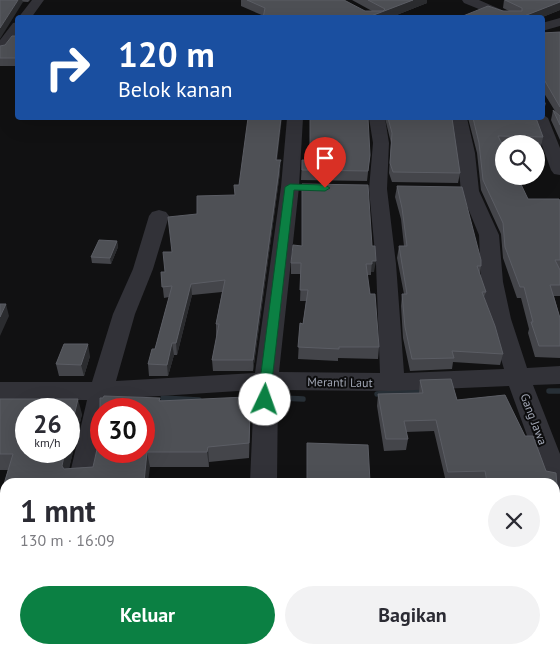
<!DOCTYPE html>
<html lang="id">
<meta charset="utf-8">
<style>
:root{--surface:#fff;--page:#f2f2f3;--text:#2b2b33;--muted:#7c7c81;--accent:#0b8043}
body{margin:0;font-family:"PT Sans",sans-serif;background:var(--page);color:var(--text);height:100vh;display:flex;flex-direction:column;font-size:19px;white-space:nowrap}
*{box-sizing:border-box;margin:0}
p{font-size:16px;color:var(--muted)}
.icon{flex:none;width:28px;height:28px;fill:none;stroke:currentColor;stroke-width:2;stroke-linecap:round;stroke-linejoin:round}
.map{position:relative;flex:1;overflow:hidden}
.details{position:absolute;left:0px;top:478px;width:560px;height:176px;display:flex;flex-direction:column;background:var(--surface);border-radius:15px 15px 0 0;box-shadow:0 5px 20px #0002}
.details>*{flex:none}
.hud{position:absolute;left:15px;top:15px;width:530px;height:105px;border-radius:5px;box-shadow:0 5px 20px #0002;background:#1a4fa0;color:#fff;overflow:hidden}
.controls{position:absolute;left:495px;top:135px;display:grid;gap:10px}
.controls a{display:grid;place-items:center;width:50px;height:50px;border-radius:50%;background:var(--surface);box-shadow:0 5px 20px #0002;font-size:25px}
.speed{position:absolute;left:15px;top:398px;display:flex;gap:10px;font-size:25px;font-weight:700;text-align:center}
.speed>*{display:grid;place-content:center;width:65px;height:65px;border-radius:50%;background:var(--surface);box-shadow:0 5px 20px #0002;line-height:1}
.speed small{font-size:12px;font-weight:400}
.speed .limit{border:8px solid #d22;background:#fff;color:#111}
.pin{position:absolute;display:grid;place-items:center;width:42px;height:42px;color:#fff;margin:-51px -21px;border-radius:50% 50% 50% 0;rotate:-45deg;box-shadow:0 0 5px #0007}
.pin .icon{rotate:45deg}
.me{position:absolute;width:55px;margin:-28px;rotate:3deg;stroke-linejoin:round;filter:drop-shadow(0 0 4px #0008)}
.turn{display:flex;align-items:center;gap:18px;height:105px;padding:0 20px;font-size:22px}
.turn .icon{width:65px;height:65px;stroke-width:2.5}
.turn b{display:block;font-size:35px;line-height:42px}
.round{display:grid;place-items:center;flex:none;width:52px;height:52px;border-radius:26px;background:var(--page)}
.head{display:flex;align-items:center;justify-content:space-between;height:85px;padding:0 20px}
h1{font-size:30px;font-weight:700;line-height:38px}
.cta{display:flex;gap:10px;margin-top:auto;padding:10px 20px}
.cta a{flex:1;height:58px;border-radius:30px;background:var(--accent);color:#fff;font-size:20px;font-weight:700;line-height:58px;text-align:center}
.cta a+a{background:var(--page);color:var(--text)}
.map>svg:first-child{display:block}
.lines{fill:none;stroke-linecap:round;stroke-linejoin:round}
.stream{stroke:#272f36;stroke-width:5.5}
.minor{fill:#323238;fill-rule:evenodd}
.wall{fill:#44454a}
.shaded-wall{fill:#2b2c2f}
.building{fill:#4e5055;stroke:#5b5d64;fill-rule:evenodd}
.route{fill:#0b8043;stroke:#07532c}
.labels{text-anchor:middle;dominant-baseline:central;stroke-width:4;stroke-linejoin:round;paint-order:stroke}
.street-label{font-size:12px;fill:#a1a6b4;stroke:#0c0c0d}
</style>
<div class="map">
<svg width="560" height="653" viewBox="0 0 560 653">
<rect width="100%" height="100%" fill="#111112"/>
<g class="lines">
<path class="stream" d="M549,391H560
M377,394L425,390
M163,398L199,400
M282,398L303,399"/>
<path class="minor" d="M32,0H44L31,18H18Z
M462,0H479L520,18H501L464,3Z
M560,18V26L542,31V23Z
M18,22V35L5,52L0,53V40L13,23Z
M542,114L548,118L560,148V175L554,174L551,170L532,118H542Z
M287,118H303L299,187L279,372L380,373L376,264L369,189L373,143L369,118H385L389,143L387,189L396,264L404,373L504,369L489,319L481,282L479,235L461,191L457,153L451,118H467L475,153L479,191L499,235L503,282L511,319L527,368L560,366V384L533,385L560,454V500L555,499V482H544L509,386L392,391L278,390L277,482H250L254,390L112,399L110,409H101L102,451L95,482H68L87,400H0V382H92L113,314L133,269L149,216L152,212L159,210L166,212L169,216L153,269L135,314L116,381L255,373L281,187Z
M30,649H62L61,653H29Z
M249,649H281V653H249Z"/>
</g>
<path class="wall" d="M0,0H30L28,2Z
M241,0H310L365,11H372L352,0H427V3L389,18L264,16L241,6Z
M504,0H560V10L540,18L503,11H509L503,8Z
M560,32V140L551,120L553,110L555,111L542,90V33Z
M18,36V66H0V46L5,45Z
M542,100L546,103L543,113H542Z
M385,118H452L460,173L458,183L392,182L389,173L391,143Z
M468,118H536L543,137L541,147H536V144H504V146H503L528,199L560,201V296H554L560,318V358L535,357L528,333L529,329L521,298H517L503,258L501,234L481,190L477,153Z
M370,155L367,181L301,180L302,160H309Z
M277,160L280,172L253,371H213L212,360L217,336H216V324L222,292L192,295L177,355H174L168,376H149L148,364L155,349L169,297L164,298L161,272H165L197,214L235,195L239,185Z
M397,186L481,266L480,274L486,292L484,297L503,354L500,365L453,362L452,369L410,371L403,338L401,306L402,294H404L397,258L399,246H404L401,219L395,197Z
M117,241L118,247L111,264L92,263L91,257Z
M372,246L374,272H371V275H367L370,294L379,347L378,359L338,358V361L298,359L300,323L303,324L306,301H300L301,274H291V263Z
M90,356L84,376H59L56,364Z
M451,379L457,400L505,395L525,436H533L546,471L556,473L557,486L555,492V482H446L434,431L406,432L408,439L406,450L384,451L377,406L378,394L419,393L420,380Z
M160,398V400L250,412V428L249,458L209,462V467H150L5,482V503L1,494L8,470H0V399L82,414L69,468L93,467Z
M0,588H5V645H0Z
M90,649H213V653H104V651L92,652Z"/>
<path class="shaded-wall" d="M18,0H22L23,2L0,39V28Z
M413,0H427V3L389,18H371V16Z
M560,2V10L540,18H519Z
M281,118H282L276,170V160Z
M281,160L280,172L253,371V360Z
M117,241L118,247L111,264L110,258Z
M372,261H376L374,272H371Z
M191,284L192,295L177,355L176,343Z
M6,304L9,316L0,336V317Z
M172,343L174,355L168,376L167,365Z
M88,344L90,356L84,376L81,365Z
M78,399L82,414L66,482L62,466L65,451H69V437Z
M208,447L209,462V467L207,452Z
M147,452L150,467L148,482H144Z"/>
<path class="building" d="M0,0H18L0,28Z
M247,0H344L365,11H383L385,9L368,0H413L371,16L375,18H263L265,8Z
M505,0H560V2L519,18H458L488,6L503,11H522V8Z
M560,32V107L542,76V33Z
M12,36H18V58H0V46L5,45Z
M553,110L560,116V125Z
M248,118H281L276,160H281L280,162L253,360H212L219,324H216L225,280L191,284L176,343H172L167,365L148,364L152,349H155L172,286L162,287L161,272H165L163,252H172L168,217L197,214V196L235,195L234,185H239Z
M310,118H368L370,155L368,171L302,170V160H310Z
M388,118H452L460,173L393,172L390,163L392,133Z
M473,118H536L543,137L498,136L504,148V176H517L528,199H559L560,201V260H555L560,270V285H550L560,318V346H539L531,322H533L524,287H520L505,247L503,223L483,180L479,143Z
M302,184L368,185L372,246H375L376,261H372V264H366L370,294H375L379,347H339V349L298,347L300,323L303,324L308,290H300L301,263H291L293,245L302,246Z
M397,186L462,187L481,260V266H477L486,292H482L495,326L503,354L452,351L454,358L412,359L405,327L402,294H407L399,246H407L402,208Z
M99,240L117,241L110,258L91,257Z
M0,304H6L0,317Z
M64,344H88L81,365L56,364Z
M451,379L457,400L505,395L525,436H533L546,471L556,473L557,486H555V482H487L485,471L448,472L436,420L404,421L408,439H386L378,394L423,393L420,380Z
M104,396L160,398L159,401L246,397L248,413L250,412L249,443L208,447L207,452H147L144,482H5V494H1L13,454H0V399H78L69,437V409H26V451H65L62,466L64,469L93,467L100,436V398H103ZM101,409H144V451H101Z
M307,443L368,445L370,482H307Z
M0,588H5V634H0Z
M104,649H212V653H168V651L154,653H104Z
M307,649H353V653H307Z"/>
<path class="route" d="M290,184L325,185L330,188L325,191L294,190L272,381L270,403H261L259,400L260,381L285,187Z"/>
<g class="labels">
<g class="street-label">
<text transform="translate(340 382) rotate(1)">Meranti Laut</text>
<text transform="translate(534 419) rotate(69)">Gang Jawa</text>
</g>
</g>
</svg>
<div class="controls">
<a><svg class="icon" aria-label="search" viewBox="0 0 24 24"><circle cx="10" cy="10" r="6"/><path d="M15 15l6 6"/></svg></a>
</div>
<div class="speed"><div>26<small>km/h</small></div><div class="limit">30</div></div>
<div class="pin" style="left:325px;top:188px;background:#d93025"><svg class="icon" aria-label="arrive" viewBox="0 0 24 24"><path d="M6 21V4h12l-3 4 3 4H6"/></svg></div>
<svg class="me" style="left:265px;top:400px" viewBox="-20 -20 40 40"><circle r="19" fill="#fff"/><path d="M0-13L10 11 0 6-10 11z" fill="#0b8043"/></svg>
<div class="hud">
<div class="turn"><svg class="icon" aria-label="right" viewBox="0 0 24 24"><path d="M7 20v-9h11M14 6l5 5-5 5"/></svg><div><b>120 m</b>Belok kanan</div></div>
</div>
<section class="details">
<div class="head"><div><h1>1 mnt</h1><p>130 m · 16:09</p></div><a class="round"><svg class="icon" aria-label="close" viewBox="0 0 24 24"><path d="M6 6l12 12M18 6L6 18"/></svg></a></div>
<div class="cta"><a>Keluar</a><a>Bagikan</a></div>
</section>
</div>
